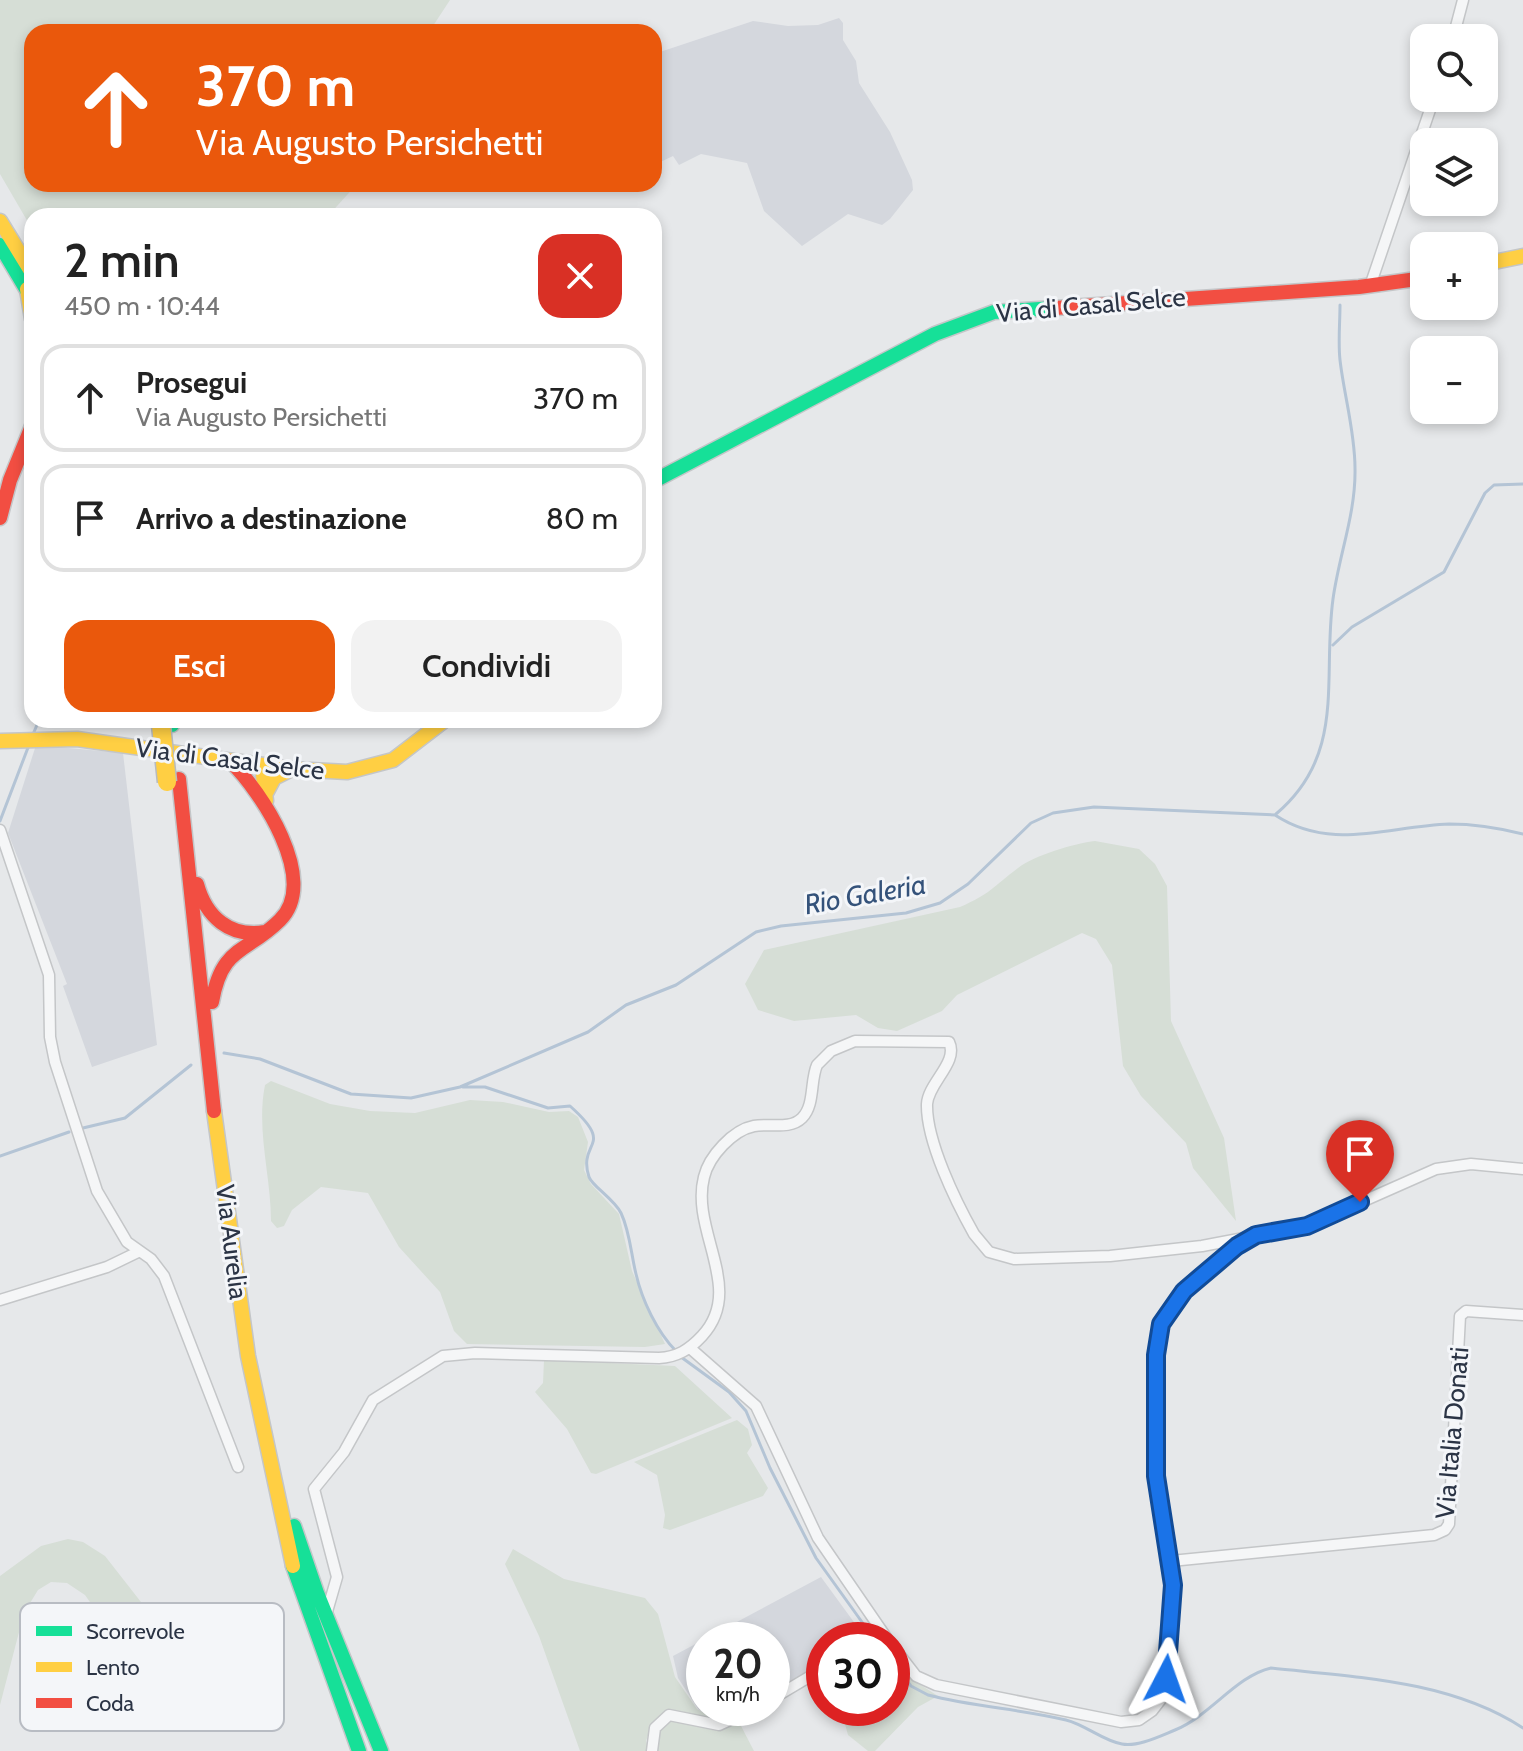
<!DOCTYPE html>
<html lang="it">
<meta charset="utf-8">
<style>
:root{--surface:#fff;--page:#f2f2f2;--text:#222;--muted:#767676;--line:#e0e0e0;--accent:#ea580c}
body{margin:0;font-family:Cabin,sans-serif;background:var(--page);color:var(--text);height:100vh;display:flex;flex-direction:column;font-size:30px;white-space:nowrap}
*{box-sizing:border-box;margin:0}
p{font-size:26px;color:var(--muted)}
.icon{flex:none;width:44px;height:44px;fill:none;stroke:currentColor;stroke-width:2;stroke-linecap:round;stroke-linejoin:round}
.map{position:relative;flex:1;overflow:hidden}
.side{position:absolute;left:24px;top:208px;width:638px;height:520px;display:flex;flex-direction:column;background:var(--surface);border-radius:24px;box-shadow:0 4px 12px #0003}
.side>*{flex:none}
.banner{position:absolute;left:24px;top:24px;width:638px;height:168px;border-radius:24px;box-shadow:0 4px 12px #0003;background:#ea580c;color:#fff;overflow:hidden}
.tools{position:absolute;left:1410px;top:24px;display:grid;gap:16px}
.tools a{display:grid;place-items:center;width:88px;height:88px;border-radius:16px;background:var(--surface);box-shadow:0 4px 12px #0003;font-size:40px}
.speed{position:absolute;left:686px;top:1622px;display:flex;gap:16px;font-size:40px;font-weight:700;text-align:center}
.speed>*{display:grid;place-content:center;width:104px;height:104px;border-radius:50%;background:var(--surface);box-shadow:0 4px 12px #0003;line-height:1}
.speed small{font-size:20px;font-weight:400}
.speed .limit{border:12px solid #d22;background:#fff;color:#111}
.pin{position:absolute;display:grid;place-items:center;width:68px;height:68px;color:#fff;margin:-82px -34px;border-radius:50% 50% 50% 0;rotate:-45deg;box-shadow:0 0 8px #0007}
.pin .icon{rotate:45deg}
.me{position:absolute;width:88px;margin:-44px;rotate:4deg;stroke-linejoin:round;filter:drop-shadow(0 0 6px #0008)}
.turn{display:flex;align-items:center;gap:28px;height:168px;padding:0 40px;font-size:36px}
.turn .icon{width:104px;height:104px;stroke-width:2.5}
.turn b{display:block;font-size:56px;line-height:68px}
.round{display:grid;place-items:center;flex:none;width:84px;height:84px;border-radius:24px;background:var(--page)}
.head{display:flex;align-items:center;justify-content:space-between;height:136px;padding:0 40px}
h1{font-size:48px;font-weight:600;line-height:60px}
.action{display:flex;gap:16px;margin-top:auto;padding:16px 40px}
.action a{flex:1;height:92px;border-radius:24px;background:var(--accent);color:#fff;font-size:32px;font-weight:600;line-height:92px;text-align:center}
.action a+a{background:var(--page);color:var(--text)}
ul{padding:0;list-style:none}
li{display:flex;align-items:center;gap:24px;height:108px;margin:0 16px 12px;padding:0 24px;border:4px solid var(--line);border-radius:24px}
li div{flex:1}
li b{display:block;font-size:30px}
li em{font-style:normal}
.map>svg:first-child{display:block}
.built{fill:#d4d7dd}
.green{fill:#d6ded6}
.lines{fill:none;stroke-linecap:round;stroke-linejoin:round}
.stream{stroke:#b4c4d5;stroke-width:3}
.street-casing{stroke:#c4c6c8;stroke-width:13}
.fast-casing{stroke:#c4c6c8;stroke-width:17}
.slow-casing{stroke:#c4c6c8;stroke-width:17}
.jam-casing{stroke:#c4c6c8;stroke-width:17}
.street{stroke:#f5f6f7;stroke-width:10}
.fast{stroke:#16e098;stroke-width:14}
.slow{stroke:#ffcf43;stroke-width:14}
.jam{stroke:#f24e42;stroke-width:14}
.slow-bridge-casing{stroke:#b8bbbf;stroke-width:21;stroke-linecap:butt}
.slow-bridge{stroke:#ffcf43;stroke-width:18}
.route-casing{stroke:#114b97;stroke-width:20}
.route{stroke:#1a73e8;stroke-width:14}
.labels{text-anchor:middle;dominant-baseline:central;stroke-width:6;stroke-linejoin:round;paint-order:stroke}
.street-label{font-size:26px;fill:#2b3445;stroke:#f4f6f9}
.water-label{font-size:28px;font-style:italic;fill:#34527a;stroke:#f4f6f9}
.key{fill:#f4f6f9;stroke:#b8bcc3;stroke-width:2}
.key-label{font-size:22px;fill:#2b3445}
</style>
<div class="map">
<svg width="1523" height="1751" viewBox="0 0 1523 1751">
<rect width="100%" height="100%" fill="#e6e8ea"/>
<path class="built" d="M839,18L843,23V40L856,61L859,83L890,132L912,180L913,190L890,219L882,225L848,214L802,246L764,211L747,163L701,154L679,165L673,156L654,165V54L753,21L788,26L818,25Z
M36,745L123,753L157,1045L92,1067L63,986L67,984L8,833Z
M821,1577L867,1640H824V1668L772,1698V1640H704V1708H754L732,1721L699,1710L678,1678L673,1656Z"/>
<path class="green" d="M0,0H450L429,32H32V184H357L328,216H32V229L0,174Z
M1095,841L1139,849L1155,864L1167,886L1171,1021L1224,1138L1236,1221L1193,1168L1186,1143L1141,1096L1123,1066L1112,965L1096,939L1082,933L957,995L942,1011L897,1031L878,1028L856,1015L794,1021L758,1010L745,984L764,950L960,907C990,894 993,887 1018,868C1033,856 1075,843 1095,841Z
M271,1081L330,1104L370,1111L415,1113L470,1100L503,1102L549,1112L569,1111L578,1117L588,1142L584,1170L591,1184L619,1214L632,1271L665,1344L645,1347L467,1344L454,1331L440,1292L399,1247L368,1193L321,1187L292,1210L284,1226L277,1228L271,1221C271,1176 256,1130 265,1085Z
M544,1360L675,1366L732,1418L596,1474L591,1473L567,1429L535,1392L543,1383Z
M737,1420L748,1429L752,1445L747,1453L768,1488L763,1496L670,1530L663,1528L665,1515L657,1475L634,1462Z
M68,1539L83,1542L105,1556L148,1611L202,1662L209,1671L213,1710L207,1716L200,1714L167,1672L127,1644L104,1622L85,1595L67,1583L51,1582L38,1590L24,1613L0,1705V1576L41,1546Z
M513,1549L564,1579L645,1598L658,1614L675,1677L697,1709L710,1716L706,1720C674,1714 659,1704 646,1741L649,1751H580L539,1636L505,1564Z
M892,1654L916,1682L938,1696L918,1707L875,1751H868L848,1735L845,1724L856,1708H892Z
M672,1718L718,1730L739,1722L754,1751H656L657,1730Z"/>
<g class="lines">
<path class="stream" d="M1333,645L1352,627L1444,572L1485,493L1494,485L1523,484
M34,732L39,720
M1276,814C1347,754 1322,679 1333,599C1339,555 1356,513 1355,468C1355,432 1344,395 1340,360C1338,342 1340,323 1340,305
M0,821L29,745
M224,1053L260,1059L351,1094L411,1098L460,1087L588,1032L626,1005L676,985L756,932L781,926L906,913L940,903L968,884L1031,823L1053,813L1094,807L1275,815C1331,852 1388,826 1449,824C1474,824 1499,828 1523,834
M463,1087H485L548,1108L570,1106C617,1148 577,1140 589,1177C592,1186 614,1199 621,1213C630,1232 631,1254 636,1274C642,1300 657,1332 676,1351
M83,1128L125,1118L191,1065
M0,1156L69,1132
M681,1357L729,1392L746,1411L770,1468L816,1558L872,1636
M892,1662L911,1686L928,1695C974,1707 1021,1709 1066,1720C1086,1725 1103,1741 1122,1744C1138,1747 1160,1736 1175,1730C1210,1716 1236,1676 1271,1668C1354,1677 1450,1680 1523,1728"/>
<defs>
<path id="street" d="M1453,38L1463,0
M1370,286L1434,98
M0,830L49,975L50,1037L55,1062L97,1191L127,1242L151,1259L164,1276L238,1467
M0,1300L107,1267L138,1252
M690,1348L756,1406L818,1538L888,1640
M1171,1561L1434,1535L1445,1530L1449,1524L1460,1316L1466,1311L1523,1315
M326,1615L337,1577L314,1489L344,1452L373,1400L443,1356L475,1353L659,1358C677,1357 689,1350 702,1336C746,1289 690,1231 704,1177C709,1156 733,1130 754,1126C769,1123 790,1130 802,1118C815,1105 810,1081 817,1065L831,1051L855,1041L949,1042C959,1062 928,1083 927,1104C926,1141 956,1202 974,1234L989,1252L1014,1259L1110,1256L1202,1246L1307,1226L1436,1169L1471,1164L1523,1169
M871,1640L883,1633
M892,1645L916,1676L936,1685L1121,1722L1139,1720L1152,1711L1162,1698L1166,1679L1173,1585L1156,1476L1159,1329C1172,1288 1218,1256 1254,1239
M772,1699L824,1668
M652,1751L655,1728L669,1715L719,1725L756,1708"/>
<path id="fast" d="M0,245L32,299
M654,481L935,334L994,312L1055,308
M172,720V725
M294,1526L317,1593
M293,1566L359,1751
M317,1593L381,1751"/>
<path id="slow" d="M0,221L32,273
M1484,264L1523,256
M27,289L32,319
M0,741L77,739L292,769L347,772L393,760L445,720
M262,766L266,801
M265,795L274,778L292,769
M214,1111L248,1356L293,1566"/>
<path id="jam" d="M1055,308L1359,287L1424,278
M0,518L10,480L32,426
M179,779L214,1111
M197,884C206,917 230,938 265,932
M212,1002C222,945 246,954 280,920C320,880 261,791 230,761"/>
</defs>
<use href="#street" class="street-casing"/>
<use href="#fast" class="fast-casing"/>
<use href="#slow" class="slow-casing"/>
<use href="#jam" class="jam-casing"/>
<use href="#street" class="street"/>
<use href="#fast" class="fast"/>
<use href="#slow" class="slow"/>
<use href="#jam" class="jam"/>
<defs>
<path id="slow-bridge" d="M161,725L167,782"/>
</defs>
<use href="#slow-bridge" class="slow-bridge-casing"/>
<use href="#slow-bridge" class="slow-bridge"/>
</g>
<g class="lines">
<defs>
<path id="route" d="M1166,1679L1173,1585L1156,1476V1355L1161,1324L1184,1291L1237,1246L1256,1235L1307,1226L1360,1202"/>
</defs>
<use href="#route" class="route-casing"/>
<use href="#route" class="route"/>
</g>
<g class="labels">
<g class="street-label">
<text transform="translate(1091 305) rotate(-5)">Via di Casal Selce</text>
<text transform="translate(230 759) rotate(7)">Via di Casal Selce</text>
<text transform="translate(232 1242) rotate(83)">Via Aurelia</text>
<text transform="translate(1452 1433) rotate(-85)">Via Italia Donati</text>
</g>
<g class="water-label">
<text transform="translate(865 894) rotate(-10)">Rio Galeria</text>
</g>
</g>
<rect x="20" y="1603" width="264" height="128" rx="12" class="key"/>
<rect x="36" y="1626" width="36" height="10" fill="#16e098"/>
<rect x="36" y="1662" width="36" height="10" fill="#ffcf43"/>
<rect x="36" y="1698" width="36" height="10" fill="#f24e42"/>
<g class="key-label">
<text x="86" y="1639">Scorrevole</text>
<text x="86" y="1675">Lento</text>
<text x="86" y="1711">Coda</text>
</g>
</svg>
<div class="tools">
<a><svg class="icon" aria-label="search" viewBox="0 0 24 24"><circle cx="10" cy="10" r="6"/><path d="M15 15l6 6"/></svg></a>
<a><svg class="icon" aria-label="layers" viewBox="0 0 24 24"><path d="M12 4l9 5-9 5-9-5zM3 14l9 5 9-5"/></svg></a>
<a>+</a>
<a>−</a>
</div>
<div class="speed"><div>20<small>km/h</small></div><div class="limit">30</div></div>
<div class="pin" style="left:1360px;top:1202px;background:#d93025"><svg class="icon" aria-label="arrive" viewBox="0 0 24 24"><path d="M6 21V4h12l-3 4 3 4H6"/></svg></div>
<svg class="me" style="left:1166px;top:1679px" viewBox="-20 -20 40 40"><path d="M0-17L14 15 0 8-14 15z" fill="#1a73e8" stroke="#fff" stroke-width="4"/></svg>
<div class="banner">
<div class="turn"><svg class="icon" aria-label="ahead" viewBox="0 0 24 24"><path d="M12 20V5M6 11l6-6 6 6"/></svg><div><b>370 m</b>Via Augusto Persichetti</div></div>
</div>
<section class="side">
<div class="head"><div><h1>2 min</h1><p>450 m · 10:44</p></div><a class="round" style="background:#d93025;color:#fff"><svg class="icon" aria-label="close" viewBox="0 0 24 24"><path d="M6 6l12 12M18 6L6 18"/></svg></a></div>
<ul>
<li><svg class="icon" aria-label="ahead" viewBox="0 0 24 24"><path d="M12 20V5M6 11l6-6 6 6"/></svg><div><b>Prosegui</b><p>Via Augusto Persichetti</p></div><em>370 m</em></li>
<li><svg class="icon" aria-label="arrive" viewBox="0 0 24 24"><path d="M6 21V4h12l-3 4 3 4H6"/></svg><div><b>Arrivo a destinazione</b></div><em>80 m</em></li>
</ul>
<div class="action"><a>Esci</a><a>Condividi</a></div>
</section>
</div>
